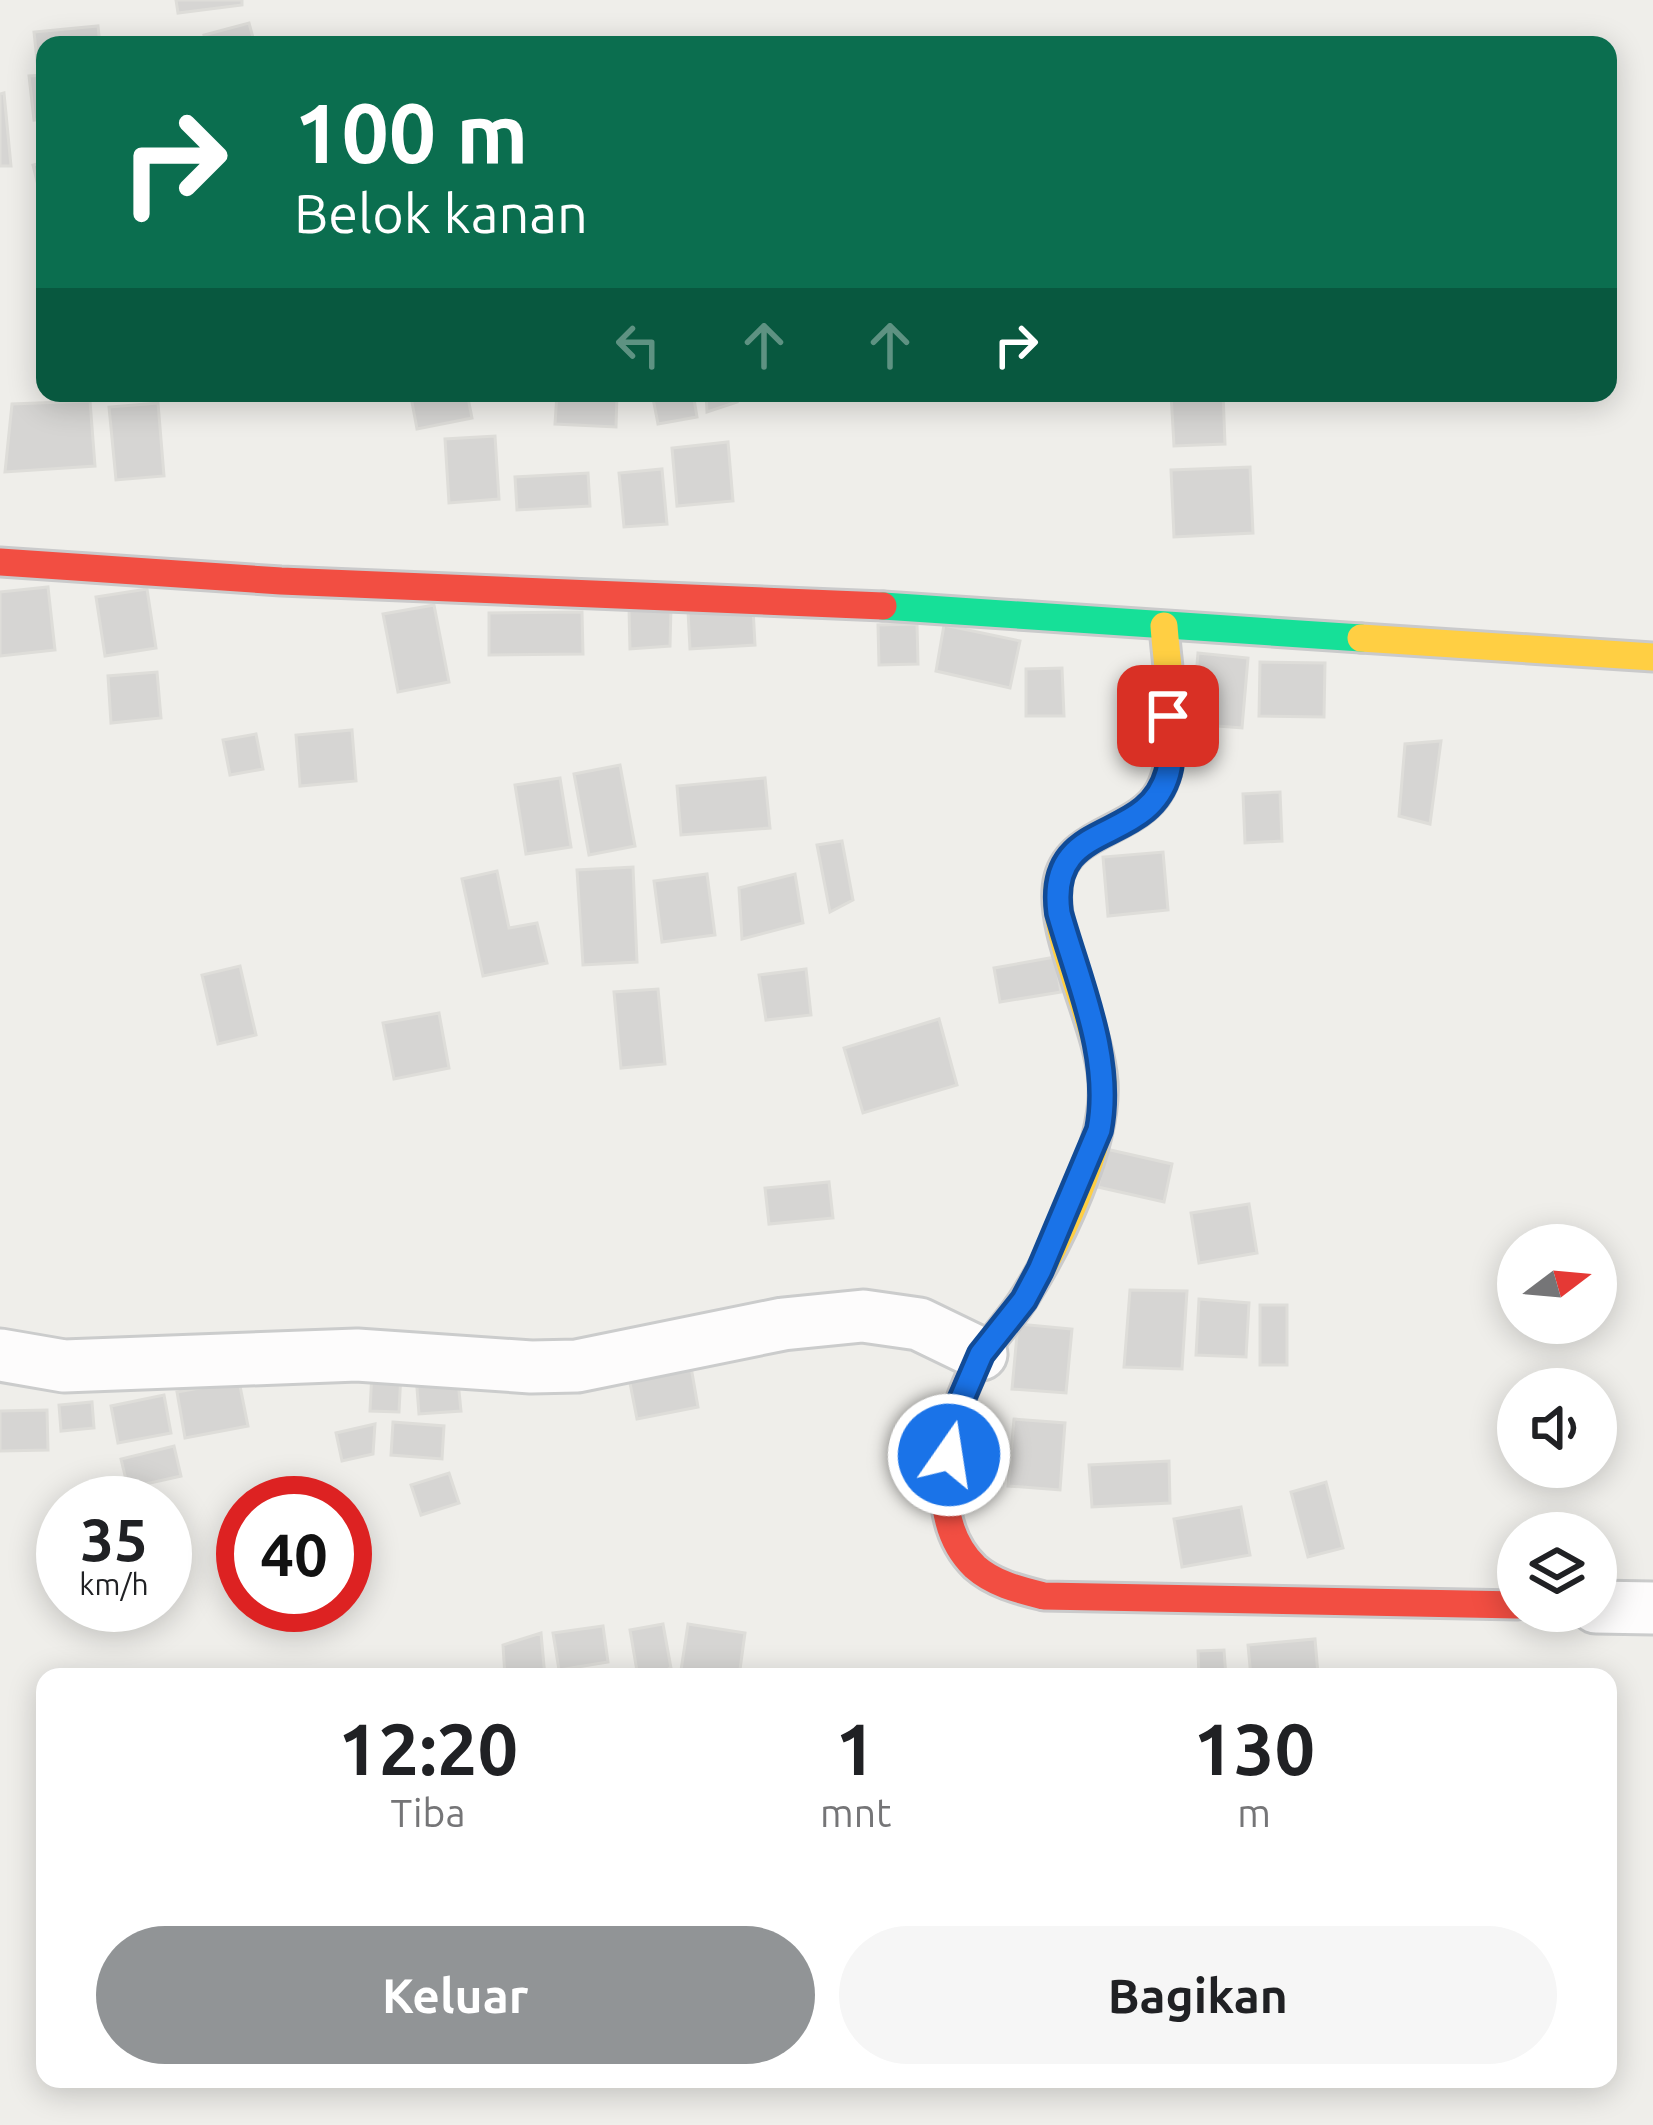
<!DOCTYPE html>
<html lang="id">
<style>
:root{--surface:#fff;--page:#f6f6f6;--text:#202124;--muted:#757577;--accent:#919496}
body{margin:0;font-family:Ubuntu,sans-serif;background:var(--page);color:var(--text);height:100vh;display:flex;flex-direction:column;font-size:45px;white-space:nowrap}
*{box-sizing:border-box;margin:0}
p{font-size:39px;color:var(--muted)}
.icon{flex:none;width:66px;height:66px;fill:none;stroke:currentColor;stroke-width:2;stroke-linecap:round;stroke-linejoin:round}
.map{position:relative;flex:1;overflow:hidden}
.panel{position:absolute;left:36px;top:1668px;width:1581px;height:420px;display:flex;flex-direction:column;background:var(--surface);border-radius:24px;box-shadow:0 6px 30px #0003}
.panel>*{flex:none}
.guide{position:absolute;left:36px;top:36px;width:1581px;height:366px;border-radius:24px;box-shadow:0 6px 30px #0003;background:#0b6e4f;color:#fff;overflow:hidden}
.needle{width:78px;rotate:74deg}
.tools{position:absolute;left:1497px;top:1224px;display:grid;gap:24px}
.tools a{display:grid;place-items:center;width:120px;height:120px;border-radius:50%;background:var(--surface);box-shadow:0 6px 30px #0003;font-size:60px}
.speed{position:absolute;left:36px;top:1476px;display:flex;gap:24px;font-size:60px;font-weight:700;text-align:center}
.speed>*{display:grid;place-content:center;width:156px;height:156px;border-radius:50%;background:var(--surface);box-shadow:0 6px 30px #0003;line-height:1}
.speed small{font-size:30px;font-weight:400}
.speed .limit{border:18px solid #d22;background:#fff;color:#111}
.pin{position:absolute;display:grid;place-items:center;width:102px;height:102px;color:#fff;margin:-51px;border-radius:24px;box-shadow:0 6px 18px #0006}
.me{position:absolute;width:132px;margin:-66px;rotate:13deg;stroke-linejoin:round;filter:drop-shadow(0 0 9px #0008)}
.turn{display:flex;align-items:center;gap:42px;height:252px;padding:0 60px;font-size:54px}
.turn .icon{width:156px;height:156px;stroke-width:2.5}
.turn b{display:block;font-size:84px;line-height:102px}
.lanes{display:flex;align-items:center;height:114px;padding:0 60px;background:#0003;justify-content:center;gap:60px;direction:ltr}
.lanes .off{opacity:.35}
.eta{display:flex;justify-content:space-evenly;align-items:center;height:204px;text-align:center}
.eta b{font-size:72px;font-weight:600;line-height:84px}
.action{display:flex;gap:24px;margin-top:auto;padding:24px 60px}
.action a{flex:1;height:138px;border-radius:72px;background:var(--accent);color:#fff;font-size:48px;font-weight:600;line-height:138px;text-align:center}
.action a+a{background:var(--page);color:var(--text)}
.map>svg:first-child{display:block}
.building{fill:#d6d5d3;stroke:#deddd9;stroke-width:3}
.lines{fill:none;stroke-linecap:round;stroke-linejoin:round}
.street-casing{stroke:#cbcccc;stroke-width:57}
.fast-casing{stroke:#cacacb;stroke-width:33}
.slow-casing{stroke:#cacacb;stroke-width:33}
.jam-casing{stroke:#cacacb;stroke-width:33}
.street{stroke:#fdfcfc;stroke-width:51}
.fast{stroke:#16e098;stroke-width:27}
.slow{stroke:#ffcf43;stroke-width:27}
.jam{stroke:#f24e42;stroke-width:27}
.route-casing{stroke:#114b97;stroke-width:30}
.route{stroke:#1a73e8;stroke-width:21}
</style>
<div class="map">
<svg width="1653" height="2125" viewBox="0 0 1653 2125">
<rect width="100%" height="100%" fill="#efeeea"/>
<path class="building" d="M176,0H242V5L178,13Z
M249,23L255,45H207L204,35Z
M98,26L100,45H45V69L38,70L34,32Z
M45,75V119L34,120L29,76Z
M4,93L11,166H0V94Z
M45,162V214L33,165Z
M428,393H467L472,418L417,429L411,397Z
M557,393H617L616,427L555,424Z
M652,393H693L697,417L658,424Z
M706,393H734L737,402L707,412Z
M1171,393H1223L1225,444L1174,446Z
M90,401L95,466L5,472L12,404Z
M158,403L164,476L116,480L109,407Z
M495,436L499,499L449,503L445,439Z
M728,442L733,501L677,506L672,448Z
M1250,467L1253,533L1174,537L1171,470Z
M662,469L667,524L624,527L619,473Z
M588,473L590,506L517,510L515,477Z
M48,587L55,650L0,656V592Z
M147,589L156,648L105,656L96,597Z
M434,605L449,682L398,692L383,614Z
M671,607L670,646L630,649L629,608Z
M753,608L755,645L690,649L688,611Z
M582,612L583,654L489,655V613Z
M917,624L918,664L879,665L878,625Z
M944,625L1020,641L1010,688L936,671Z
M1198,653L1248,658L1242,728L1192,724Z
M1260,662L1325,663L1324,717L1259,716Z
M1062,668L1064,716H1026V669Z
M157,672L161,718L111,723L108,676Z
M352,730L356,781L300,786L296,735Z
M256,734L263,769L230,775L223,740Z
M1441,741L1430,824L1399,816L1405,744Z
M620,765L635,846L589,855L574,774Z
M560,778L571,847L526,854L515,785Z
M765,778L770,828L681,835L677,786Z
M1280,792L1282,841L1245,843L1243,794Z
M842,841L853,900L830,912L817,845Z
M1163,852L1168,910L1108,916L1103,857Z
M633,867L637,962L583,965L577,870Z
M497,871L509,928L537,923L547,963L483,976L462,879Z
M707,874L715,935L662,942L654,881Z
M795,874L803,923L742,939L739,888Z
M1055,957L1061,992L1000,1002L994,968Z
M240,966L256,1035L218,1044L202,975Z
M806,969L811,1015L766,1020L759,975Z
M658,989L665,1064L621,1068L614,992Z
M439,1013L449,1068L394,1079L383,1023Z
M939,1019L957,1085L863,1113L844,1048Z
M1106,1149L1172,1164L1164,1202L1098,1187Z
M829,1182L833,1218L769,1224L765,1188Z
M1249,1204L1257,1253L1199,1263L1191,1213Z
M1130,1290L1187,1291L1182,1369L1124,1367Z
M1199,1299L1249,1303L1246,1357L1196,1355Z
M1260,1305H1287V1365H1260Z
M1018,1324L1072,1329L1066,1393L1012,1389Z
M691,1367L698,1407L637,1419L629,1378Z
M372,1371L401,1372L399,1412L370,1411Z
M457,1371L461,1411L419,1414L416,1375Z
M239,1381L248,1426L185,1438L177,1392Z
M164,1395L171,1433L118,1443L111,1406Z
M92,1402L94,1428L61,1431L59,1405Z
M47,1410L48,1450L0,1451V1411Z
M1014,1419L1065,1423L1060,1490L1008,1486Z
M393,1422L444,1426L442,1459L391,1455Z
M375,1424L373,1454L342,1461L336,1433Z
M174,1446L181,1476L128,1488L121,1459Z
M1169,1461L1170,1503L1092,1507L1089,1465Z
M449,1473L459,1503L421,1515L411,1485Z
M1326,1482L1343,1548L1308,1557L1291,1492Z
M1241,1507L1250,1555L1182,1567L1174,1519Z
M663,1624L671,1668L650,1677H638L630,1630Z
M688,1624L745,1633L739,1677H680Z
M603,1626L608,1662L559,1670L553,1633Z
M541,1633L545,1677H505L503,1645Z
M1315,1639L1318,1674L1251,1677L1248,1645Z
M1224,1650L1226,1677H1199L1198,1651Z"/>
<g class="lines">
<defs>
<path id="street" d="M0,1355L64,1366L357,1355L531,1367L577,1366L783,1324L863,1316L919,1324L981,1354
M1596,1607L1653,1608"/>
<path id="fast" d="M883,606L1361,638"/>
<path id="slow" d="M1361,638L1653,657
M973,1370C987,1342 1010,1322 1026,1295C1059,1243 1107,1144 1103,1082C1099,1023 1045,927 1059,877C1072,830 1138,831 1160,790C1182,750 1167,670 1164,626"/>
<path id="jam" d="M0,562L281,581L883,606
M973,1370C947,1425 924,1518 975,1567C994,1584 1020,1590 1044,1596L1518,1605"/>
</defs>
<use href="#street" class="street-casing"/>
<use href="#fast" class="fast-casing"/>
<use href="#slow" class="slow-casing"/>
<use href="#jam" class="jam-casing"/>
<use href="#street" class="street"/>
<use href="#fast" class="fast"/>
<use href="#slow" class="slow"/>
<use href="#jam" class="jam"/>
</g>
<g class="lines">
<defs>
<path id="route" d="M949,1455L953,1419L981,1354L1024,1300L1040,1270L1099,1130C1113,1058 1078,981 1059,913C1046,816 1147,848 1168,773C1173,755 1169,734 1168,716"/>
</defs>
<use href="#route" class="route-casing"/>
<use href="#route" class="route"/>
</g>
</svg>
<div class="tools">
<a><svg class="needle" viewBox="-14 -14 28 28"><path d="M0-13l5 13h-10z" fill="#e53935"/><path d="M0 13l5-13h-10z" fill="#757577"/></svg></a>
<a><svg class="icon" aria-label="sound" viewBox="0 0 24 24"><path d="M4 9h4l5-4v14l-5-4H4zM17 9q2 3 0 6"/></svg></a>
<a><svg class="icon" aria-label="layers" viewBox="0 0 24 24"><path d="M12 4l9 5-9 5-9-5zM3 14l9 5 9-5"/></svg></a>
</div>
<div class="speed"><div>35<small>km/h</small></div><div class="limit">40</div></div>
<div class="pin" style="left:1168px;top:716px;background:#d93025"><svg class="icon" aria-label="arrive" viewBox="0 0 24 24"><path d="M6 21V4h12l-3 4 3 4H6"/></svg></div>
<svg class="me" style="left:949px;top:1455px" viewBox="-20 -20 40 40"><circle r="17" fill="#1a73e8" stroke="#fff" stroke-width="3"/><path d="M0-11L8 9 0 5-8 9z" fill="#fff"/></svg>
<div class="guide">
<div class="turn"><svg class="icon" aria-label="right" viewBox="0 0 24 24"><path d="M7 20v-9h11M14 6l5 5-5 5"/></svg><div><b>100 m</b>Belok kanan</div></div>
<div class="lanes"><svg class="icon off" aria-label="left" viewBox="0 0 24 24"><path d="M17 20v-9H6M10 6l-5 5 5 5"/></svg><svg class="icon off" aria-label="ahead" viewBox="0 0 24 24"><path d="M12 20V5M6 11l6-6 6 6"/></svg><svg class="icon off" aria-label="ahead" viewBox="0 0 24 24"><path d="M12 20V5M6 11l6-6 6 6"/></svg><svg class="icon" aria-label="right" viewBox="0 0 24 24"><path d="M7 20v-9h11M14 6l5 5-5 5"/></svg></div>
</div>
<section class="panel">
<div class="eta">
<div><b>12:20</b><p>Tiba</p></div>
<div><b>1</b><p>mnt</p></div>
<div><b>130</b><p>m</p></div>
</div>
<div class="action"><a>Keluar</a><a>Bagikan</a></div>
</section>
</div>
